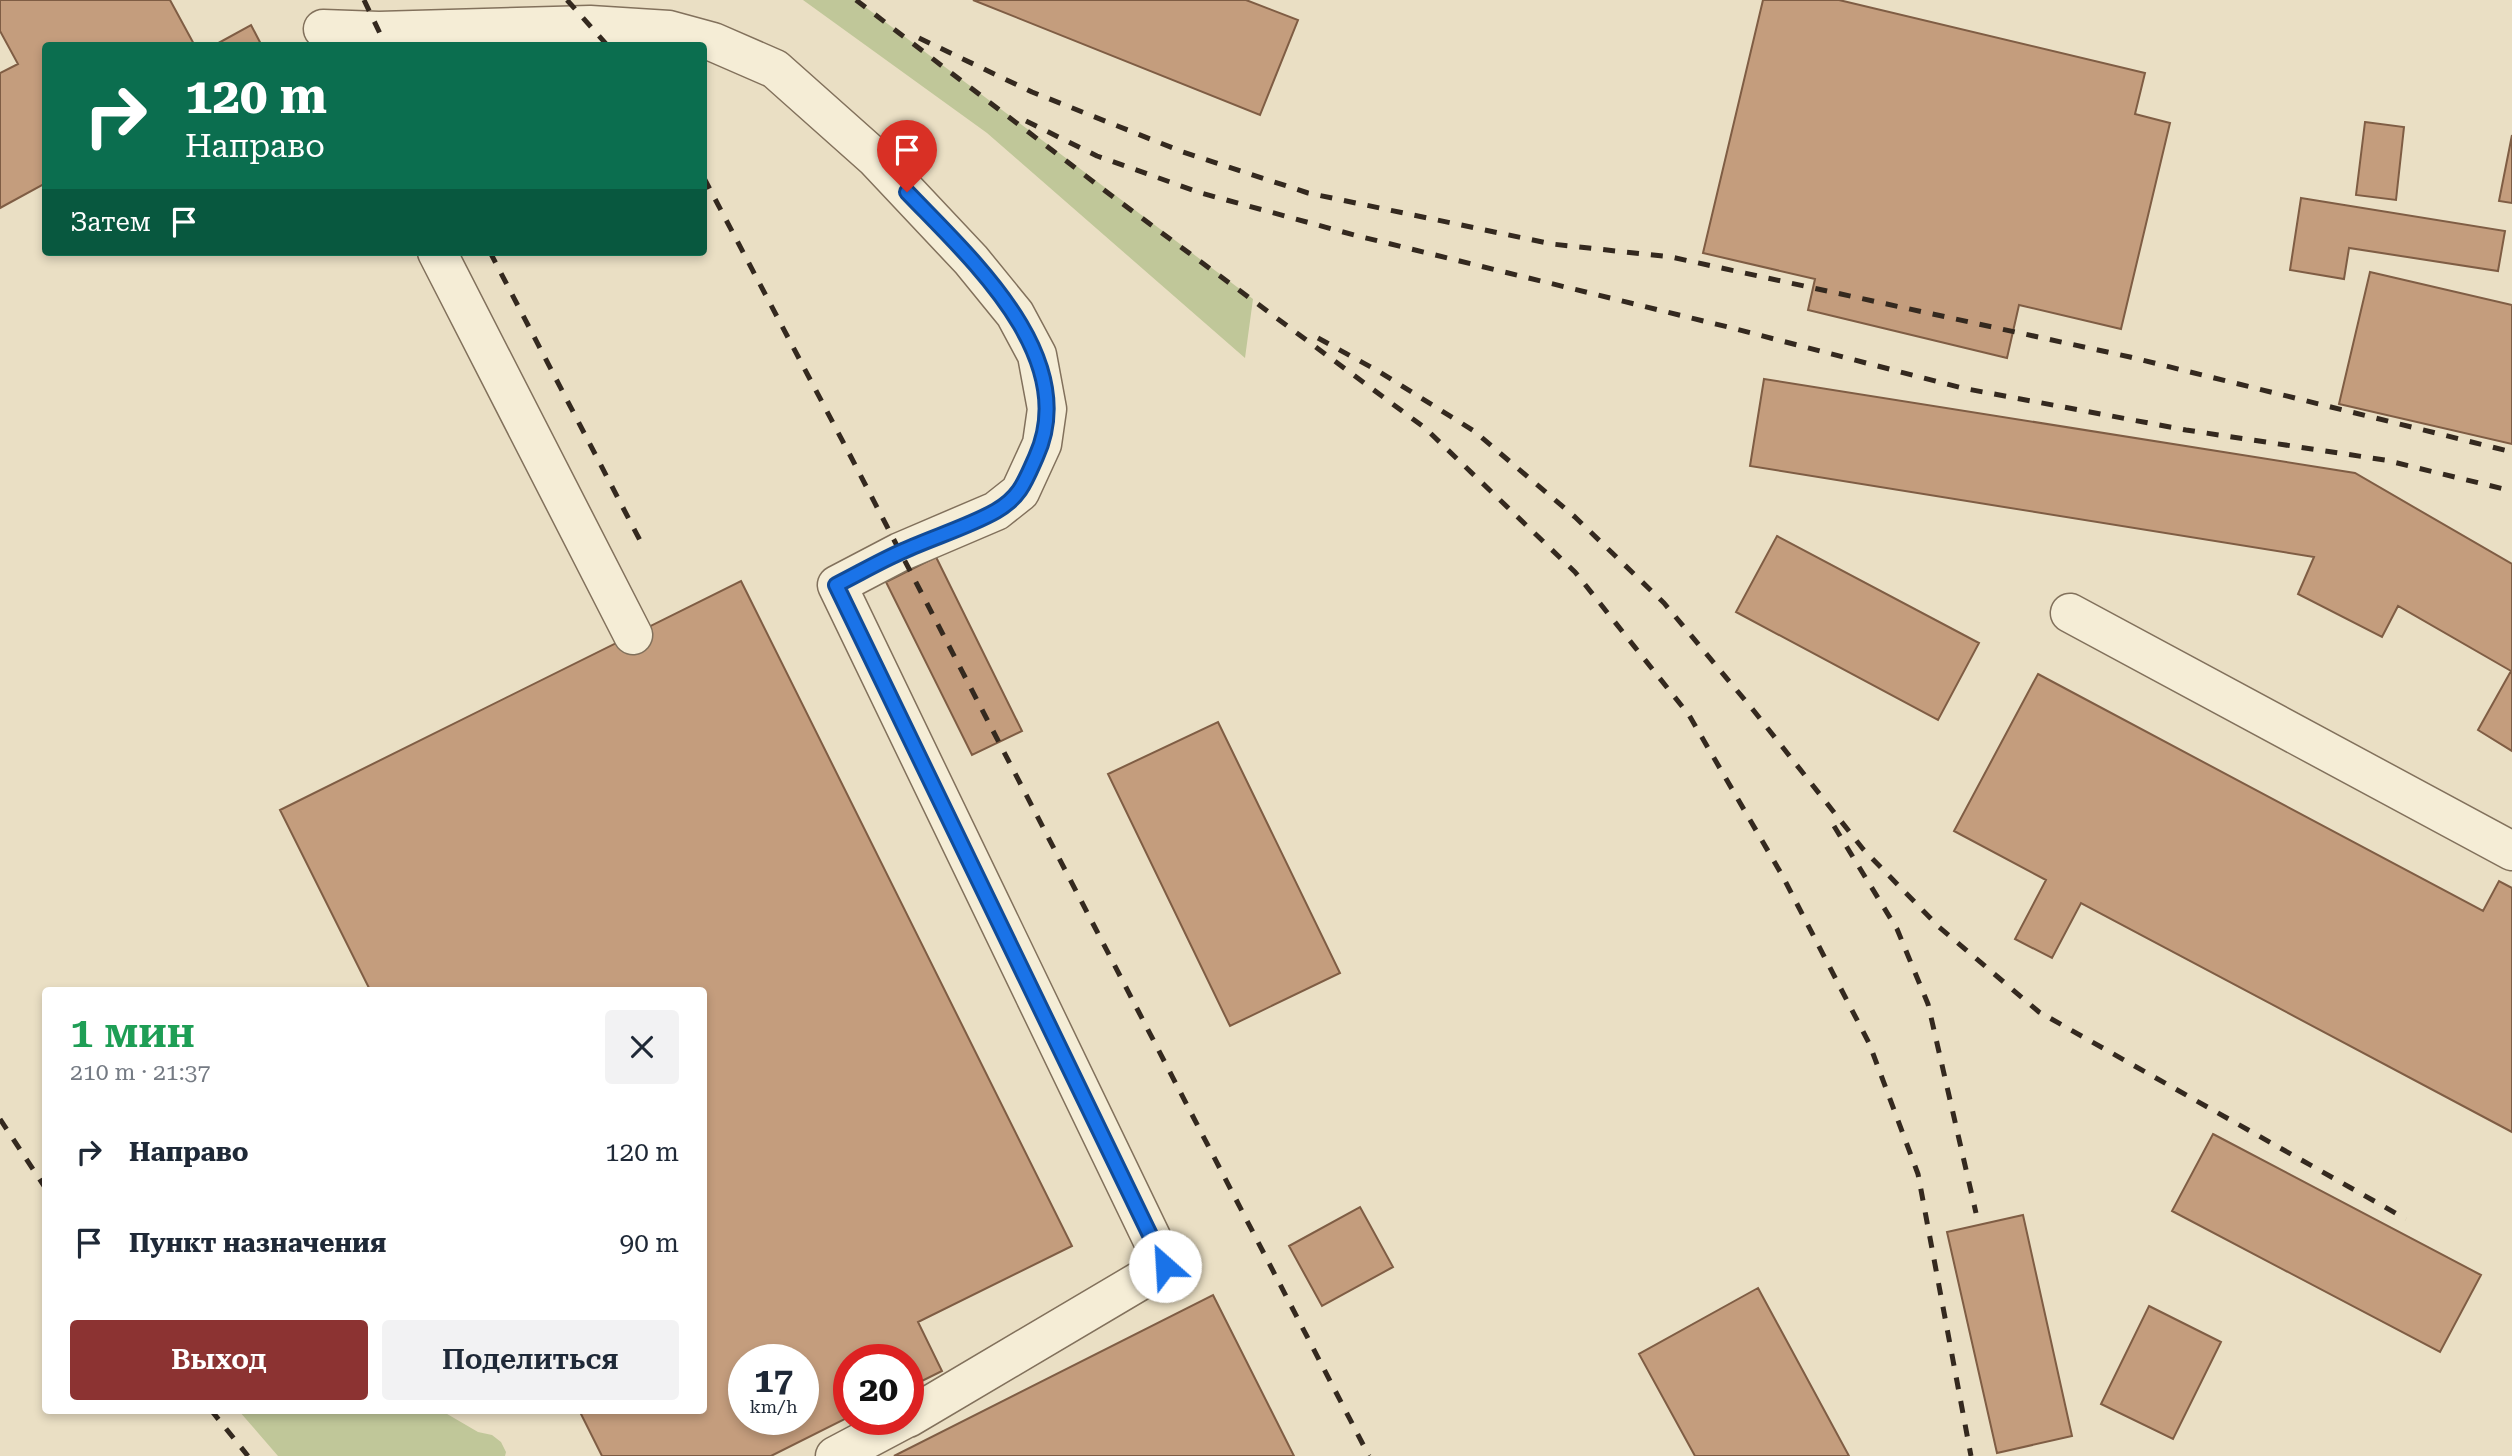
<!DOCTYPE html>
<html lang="ru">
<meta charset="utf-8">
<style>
:root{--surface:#fff;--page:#f2f2f3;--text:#1f2937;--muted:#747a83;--accent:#8c3332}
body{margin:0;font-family:"Roboto Serif",serif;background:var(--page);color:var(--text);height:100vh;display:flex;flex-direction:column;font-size:26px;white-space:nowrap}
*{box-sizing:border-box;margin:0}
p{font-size:23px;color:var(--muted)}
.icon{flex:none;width:38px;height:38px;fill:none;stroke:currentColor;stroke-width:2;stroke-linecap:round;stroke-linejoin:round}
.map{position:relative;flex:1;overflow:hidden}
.side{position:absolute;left:42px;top:987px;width:665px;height:427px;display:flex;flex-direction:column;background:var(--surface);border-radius:7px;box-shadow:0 4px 10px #0003}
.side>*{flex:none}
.guide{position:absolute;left:42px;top:42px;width:665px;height:214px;border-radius:7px;box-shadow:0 4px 10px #0003;background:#0b6e4f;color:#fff;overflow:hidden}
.speed{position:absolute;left:728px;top:1344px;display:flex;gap:14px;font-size:35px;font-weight:700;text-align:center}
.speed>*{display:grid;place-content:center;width:91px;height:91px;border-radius:50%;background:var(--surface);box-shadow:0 4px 10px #0003;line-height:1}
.speed small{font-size:18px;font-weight:400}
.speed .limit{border:10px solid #d22;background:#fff;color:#111}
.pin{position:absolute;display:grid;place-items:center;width:60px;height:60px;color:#fff;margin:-72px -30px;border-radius:50% 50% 50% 0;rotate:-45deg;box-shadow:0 0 7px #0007}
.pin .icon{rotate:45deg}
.me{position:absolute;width:77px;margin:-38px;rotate:334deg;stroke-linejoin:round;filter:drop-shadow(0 0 5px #0008)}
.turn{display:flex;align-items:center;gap:24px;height:147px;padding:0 28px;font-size:32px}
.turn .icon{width:91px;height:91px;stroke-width:2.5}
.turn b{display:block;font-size:49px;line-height:60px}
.then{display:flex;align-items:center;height:66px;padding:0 28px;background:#0003;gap:14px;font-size:26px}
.round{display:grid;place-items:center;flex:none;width:74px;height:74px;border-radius:7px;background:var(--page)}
.overview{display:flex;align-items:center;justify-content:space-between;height:119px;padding:0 28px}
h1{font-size:42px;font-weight:600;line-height:52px;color:#1e9e55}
.primary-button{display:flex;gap:14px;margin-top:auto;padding:14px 28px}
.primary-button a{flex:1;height:80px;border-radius:7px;background:var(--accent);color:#fff;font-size:28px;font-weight:600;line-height:80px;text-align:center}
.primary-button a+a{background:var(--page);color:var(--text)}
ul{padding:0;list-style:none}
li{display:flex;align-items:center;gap:21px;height:91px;padding:0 28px}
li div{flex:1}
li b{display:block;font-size:26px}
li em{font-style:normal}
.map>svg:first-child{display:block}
.green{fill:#c0c799}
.building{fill:#c49d7d;stroke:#7f5d44;stroke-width:2;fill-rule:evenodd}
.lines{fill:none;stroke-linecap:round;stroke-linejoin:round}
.minor-casing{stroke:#82715c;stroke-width:41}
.minor{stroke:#f5edd6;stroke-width:38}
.rail{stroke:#34291f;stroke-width:5;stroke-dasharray:12 12;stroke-linecap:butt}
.route-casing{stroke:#114b97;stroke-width:18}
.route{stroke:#1a73e8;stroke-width:12}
</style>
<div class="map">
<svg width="2512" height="1456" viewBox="0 0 2512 1456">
<rect width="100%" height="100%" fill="#eadfc4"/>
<path class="green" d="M803,0H856L1253,299L1245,358L987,133Z
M239,1411H442L478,1432L492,1435L501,1442L506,1452L505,1456H278Z"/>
<path class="building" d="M0,0H170L195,46H46V183L0,208V73L18,64L0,31Z
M973,0H1246L1298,20L1260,115Z
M1763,0H1839L2145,73L2135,114L2170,123L2121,329L2019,305L2007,358L1808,310L1815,279L1703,253Z
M251,25L262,46H213Z
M2365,122L2404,127L2396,200L2356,195Z
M2512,135V203L2499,201Z
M2301,198L2505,231L2498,271L2349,248L2344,279L2290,270Z
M2370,272L2512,305V444L2339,404Z
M1764,379L2355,473L2512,564V751L2478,730L2511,671L2398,606L2382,637L2298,594L2314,557L1750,466Z
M1777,536L1979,643L1938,720L1736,612Z
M936,557L1022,731L972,755L886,582Z
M741,581L1072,1246L918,1322L942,1371L908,1388V1360H849V1417L771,1456H602L579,1410H704V990H370L280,810ZM744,1360H803V1419H744Z
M2038,674L2483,911L2499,881L2512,888V1132L2081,903L2052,958L2015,939L2046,880L1954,831Z
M1218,722L1340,973L1230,1026L1108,774Z
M2213,1134L2481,1275L2440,1352L2172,1211Z
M1360,1207L1393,1267L1322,1306L1289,1246Z
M2023,1215L2072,1436L1997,1453L1947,1232Z
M1758,1288L1849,1456H1695L1639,1354Z
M1213,1295L1294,1456H894Z
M2149,1306L2221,1342L2173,1439L2101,1404Z"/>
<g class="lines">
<defs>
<path id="minor" d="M323,29L379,31L590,25L669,30L713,42L775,69L875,158L971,260L1015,314L1037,355L1047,409L1042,444L1020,492L996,511L900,552L837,585L1165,1266L908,1418
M437,252L633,635
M2070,613L2512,851
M835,1456L905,1419"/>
</defs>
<use href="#minor" class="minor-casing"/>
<use href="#minor" class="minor"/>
<path class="rail" d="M364,0L386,46
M567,0L608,46
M856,0L1108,193L1425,428L1575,572L1689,715L1782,875L1869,1043L1918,1174L1971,1456
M919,38L1032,92L1183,152L1308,193L1552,244L1671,257L2130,357L2512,452
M1026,121L1097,156L1201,193L1354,235L1732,328L1962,388L2186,430L2385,460L2512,491
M704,178L851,457L1369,1456
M490,252L645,550
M1318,338L1378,371L1474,431L1575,517L1664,603L1754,711L1863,849L1939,927L2039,1012L2406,1219
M1834,826L1897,929L1928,1004L1976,1213
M0,1119L46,1189
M211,1410L248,1456"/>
</g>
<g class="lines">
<defs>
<path id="route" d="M907,192C969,257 1082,357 1036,457C1025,482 1020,497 996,511C970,526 931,538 903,551C880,561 858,574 836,585L1165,1266"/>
</defs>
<use href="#route" class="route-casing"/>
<use href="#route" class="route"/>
</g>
</svg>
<div class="speed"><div>17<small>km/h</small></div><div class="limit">20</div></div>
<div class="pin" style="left:907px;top:192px;background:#d93025"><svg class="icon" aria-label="arrive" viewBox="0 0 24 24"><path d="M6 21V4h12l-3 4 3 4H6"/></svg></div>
<svg class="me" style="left:1165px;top:1266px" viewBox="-20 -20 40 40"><circle r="19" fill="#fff"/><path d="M0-13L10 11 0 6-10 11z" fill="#1a73e8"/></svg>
<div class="guide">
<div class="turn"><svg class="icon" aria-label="right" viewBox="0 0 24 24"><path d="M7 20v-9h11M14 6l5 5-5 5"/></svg><div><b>120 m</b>Направо</div></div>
<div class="then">Затем<svg class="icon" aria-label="arrive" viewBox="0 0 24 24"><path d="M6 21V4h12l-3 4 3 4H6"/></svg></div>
</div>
<section class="side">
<div class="overview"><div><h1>1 мин</h1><p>210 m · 21:37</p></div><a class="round"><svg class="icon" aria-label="close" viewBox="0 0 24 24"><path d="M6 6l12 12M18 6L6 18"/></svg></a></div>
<ul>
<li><svg class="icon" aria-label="right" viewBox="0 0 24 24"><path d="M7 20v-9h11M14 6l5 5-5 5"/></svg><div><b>Направо</b></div><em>120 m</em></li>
<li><svg class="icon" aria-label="arrive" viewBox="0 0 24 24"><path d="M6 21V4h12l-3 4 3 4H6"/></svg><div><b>Пункт назначения</b></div><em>90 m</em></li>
</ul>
<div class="primary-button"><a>Выход</a><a>Поделиться</a></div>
</section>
</div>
